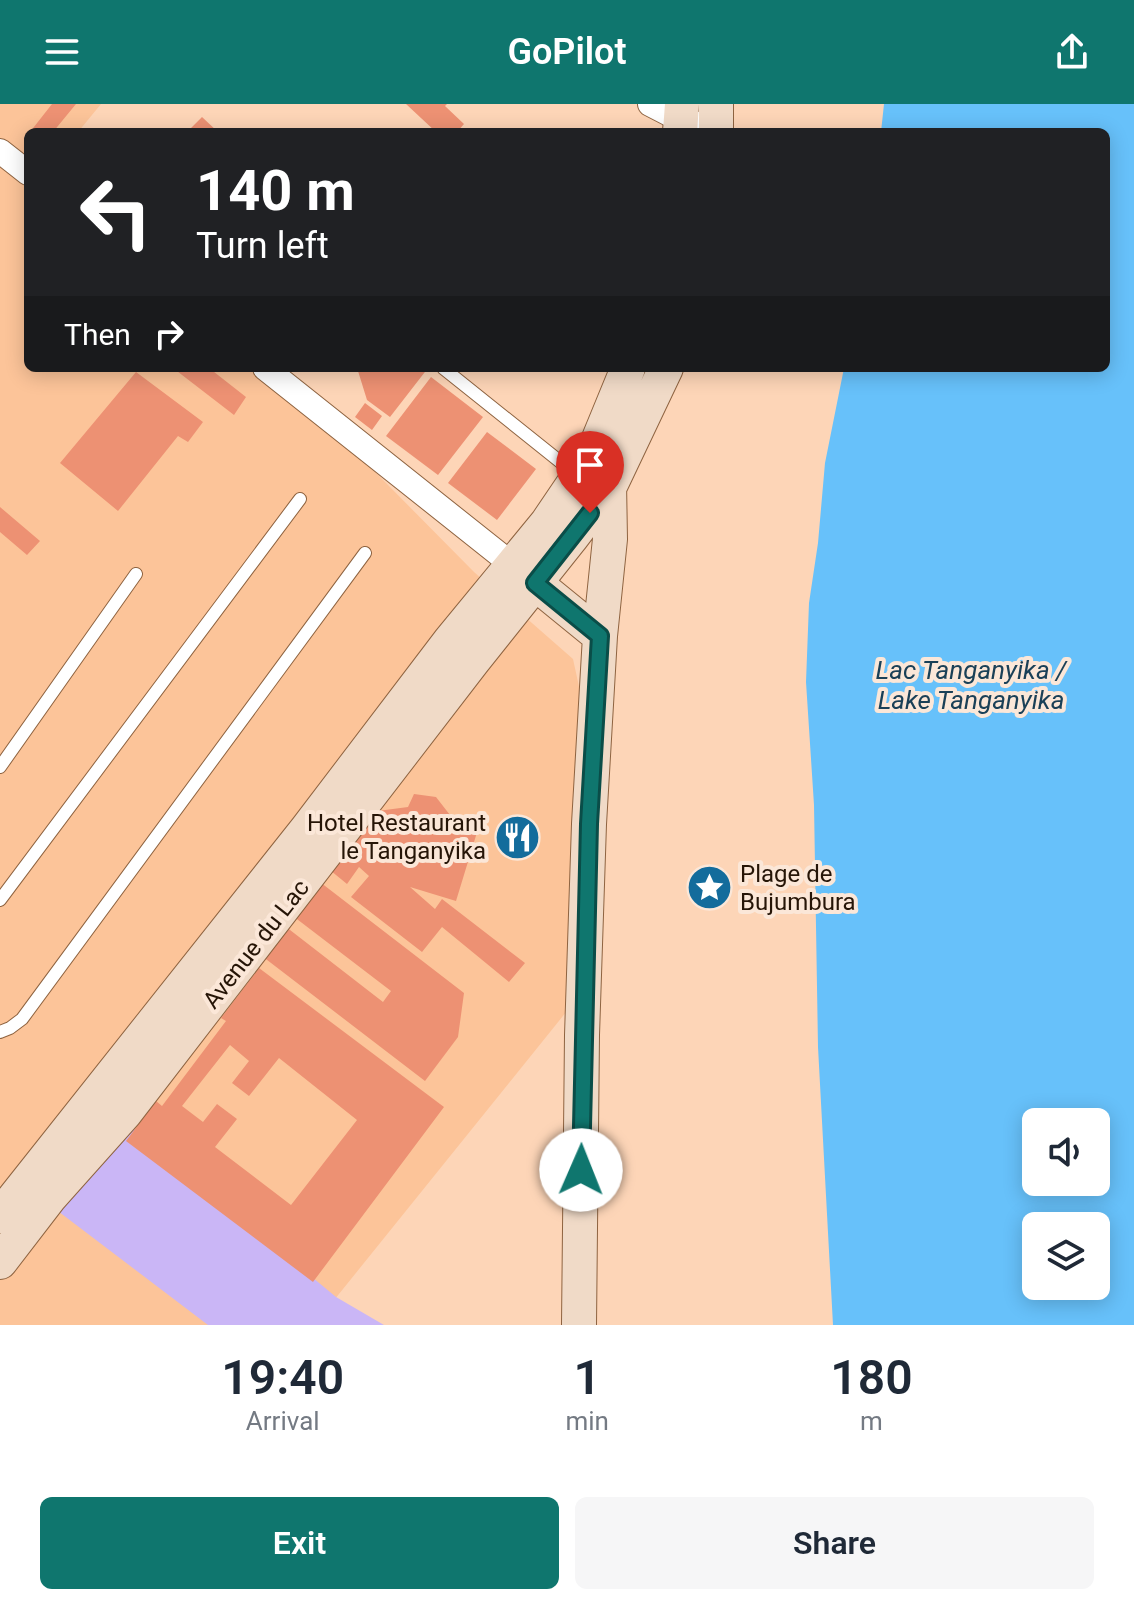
<!DOCTYPE html>
<style>
:root{--surface:#fff;--page:#f6f6f7;--text:#1f2937;--muted:#747a83;--accent:#0f766e}
body{margin:0;font-family:Roboto,sans-serif;background:var(--page);color:var(--text);height:100vh;display:flex;flex-direction:column;font-size:30px;white-space:nowrap}
*{box-sizing:border-box;margin:0}
p{font-size:26px;color:var(--muted)}
.icon{flex:none;width:44px;height:44px;fill:none;stroke:currentColor;stroke-width:2;stroke-linecap:round;stroke-linejoin:round}
.map{position:relative;height:1221px;overflow:hidden}
.panel{display:flex;flex-direction:column;background:var(--surface);flex:1}
.panel>*{flex:none}
.guide{position:absolute;left:24px;top:24px;width:1086px;height:244px;border-radius:12px;box-shadow:0 4px 20px #0003;background:#202124;color:#fff;overflow:hidden}
.fabs{position:absolute;left:1022px;top:1004px;display:grid;gap:16px}
.fabs a{display:grid;place-items:center;width:88px;height:88px;border-radius:12px;background:var(--surface);box-shadow:0 4px 20px #0003;font-size:40px}
.pin{position:absolute;display:grid;place-items:center;width:68px;height:68px;color:#fff;margin:-82px -34px;border-radius:50% 50% 50% 0;rotate:-45deg;box-shadow:0 0 8px #0007}
.pin .icon{rotate:45deg}
.me{position:absolute;width:88px;margin:-44px;rotate:1deg;stroke-linejoin:round;filter:drop-shadow(0 0 6px #0008)}
.turn{display:flex;align-items:center;gap:28px;height:168px;padding:0 40px;font-size:36px}
.turn .icon{width:104px;height:104px;stroke-width:2.5}
.turn b{display:block;font-size:56px;line-height:68px}
.then{display:flex;align-items:center;height:76px;padding:0 40px;background:#0003;gap:16px;font-size:30px}
.eta{display:flex;justify-content:space-evenly;align-items:center;height:136px;text-align:center}
.eta b{font-size:48px;font-weight:600;line-height:56px}
.button{display:flex;gap:16px;margin-top:auto;padding:16px 40px}
.button a{flex:1;height:92px;border-radius:12px;background:var(--accent);color:#fff;font-size:32px;font-weight:600;line-height:92px;text-align:center}
.button a+a{background:var(--page);color:var(--text)}
header{display:flex;justify-content:space-between;align-items:center;height:104px;padding:0 40px;background:var(--accent);color:#fff;font-size:36px;font-weight:600}
.map>svg:first-child{display:block}
.built{fill:#fcc499}
.green{fill:#cab6f6}
.water{fill:#67c1fa;fill-rule:evenodd}
.building{fill:#ed9173;fill-rule:evenodd}
.lines{fill:none;stroke-linecap:round;stroke-linejoin:round}
.lane-casing{stroke:#8e6340;stroke-width:14}
.street-casing{stroke:#8e6340;stroke-width:26}
.secondary-casing{stroke:#8e6340;stroke-width:36}
.lane{stroke:#fff;stroke-width:12}
.street{stroke:#fff;stroke-width:24}
.secondary{stroke:#f0dac7;stroke-width:34}
.route-casing{stroke:#0a4d48;stroke-width:20}
.route{stroke:#0f766e;stroke-width:14}
.labels{text-anchor:middle;dominant-baseline:central;stroke-width:8;stroke-linejoin:round;paint-order:stroke}
.poi-label{font-size:24px;fill:#261507;stroke:#fbe7d8;text-anchor:end}
.street-label{font-size:24px;fill:#261507;stroke:#fbe7d8}
.water-label{font-size:26px;font-style:italic;fill:#1a4057;stroke:#fbe7d8}
</style>
<header><svg class="icon" aria-label="menu" viewBox="0 0 24 24"><path d="M4 6h16M4 12h16M4 18h16"/></svg>GoPilot<svg class="icon" aria-label="share" viewBox="0 0 24 24"><path d="M12 15V3M7 8l5-5 5 5M5 13v7h14v-7"/></svg></header>
<div class="map">
<svg width="1134" height="1221" viewBox="0 0 1134 1221">
<rect width="100%" height="100%" fill="#fdd5b7"/>
<path class="built" d="M0,0H101L78,28H28V264H265L306,298L474,468L573,555L605,702L600,866L314,1221H0Z"/>
<path class="green" d="M111,1006L336,1193L384,1221H208L42,1095Z"/>
<path class="water" d="M884,0H1134V1221H833L818,943L814,701L806,578L809,499L818,439L825,359L844,264H1106V28H881ZM1036,1018H1096V1078H1036ZM1036,1122H1096V1182H1036Z"/>
<path class="building" d="M52,0H76L53,28H30Z
M406,0H447L445,2L464,20L457,28H436Z
M202,13L218,28H187Z
M173,264H209L246,293L234,311Z
M360,264H428L390,313L367,296L358,267Z
M136,268L203,318L188,338L178,332L118,407L60,359Z
M431,273L483,313L438,371L386,332Z
M365,299L382,312L372,326L355,313Z
M487,328L536,365L497,416L448,379Z
M0,403L40,437L27,451L0,428Z
M414,690L436,693L457,720L478,725L456,797L410,783L435,805L442,795L525,859L509,878L442,823L422,848L351,793L369,772L359,763L347,780L325,762L370,708L408,703Z
M316,775L464,889L458,933L425,977L258,849L281,819L383,898L391,887L289,809Z
M259,864L444,1003L313,1178L126,1037L156,997L162,1002L226,917L221,914ZM230,941L249,957L232,979L249,992L279,954L357,1016L291,1101L215,1043L237,1015L217,1000L203,1018L182,1002Z"/>
<g class="lines">
<defs>
<path id="lane" d="M443,264L578,372
M0,663L136,470
M0,796L300,395
M0,928L10,924L22,915L365,449"/>
<path id="street" d="M650,0L681,16L694,19
M0,47L28,69
M265,264L524,470"/>
<path id="secondary" d="M680,28L682,0
M716,28V0
M535,479L600,532
M0,1112L307,725L450,537L547,419L591,354L628,264
M0,1158L50,1093L125,1009L473,557L571,434L609,384L666,264
M579,1221L582,931L589,720L600,532L610,435L609,378"/>
</defs>
<use href="#lane" class="lane-casing"/>
<use href="#street" class="street-casing"/>
<use href="#secondary" class="secondary-casing"/>
<use href="#lane" class="lane"/>
<use href="#street" class="street"/>
<use href="#secondary" class="secondary"/>
</g>
<g class="lines">
<defs>
<path id="route" d="M581,1066L589,720L600,532L535,479L590,409"/>
</defs>
<use href="#route" class="route-casing"/>
<use href="#route" class="route"/>
</g>
<defs>
<symbol id="restaurant-disc" viewBox="-11 -11 22 22"><circle r="9.5" fill="#136c9c" stroke="#fbe7d8"/><path d="M-5-6h1v4h1v-4h1v4h1v-4h1v5L-1.5 .5V6h-2V.5L-5-1ZM5-6V6H3V1.5H1.5Q1.5-4 5-6Z" fill="#fff"/></symbol>
<symbol id="sight-disc" viewBox="-11 -11 22 22"><circle r="9.5" fill="#136c9c" stroke="#fbe7d8"/><path d="M0-6L1.8-2.2L6-1.7L2.9 1.2L3.7 5.4L0 3.3L-3.7 5.4L-2.9 1.2L-6-1.7L-1.8-2.2Z" fill="#fff"/></symbol>
</defs>
<g fill-rule="evenodd">
<use href="#restaurant-disc" x="492" y="708" width="51" height="51"/>
<use href="#sight-disc" x="684" y="758" width="51" height="51"/>
</g>
<g class="labels">
<g class="poi-label">
<text x="486" y="719">Hotel Restaurant<tspan x="486" dy="28">le Tanganyika</tspan></text>
<text x="740" y="770" text-anchor="start">Plage de<tspan x="740" dy="28">Bujumbura</tspan></text>
</g>
<g class="street-label">
<text transform="translate(256 840) rotate(-52)">Avenue du Lac</text>
</g>
<g class="water-label">
<text x="971" y="566">Lac Tanganyika /<tspan x="971" dy="30">Lake Tanganyika</tspan></text>
</g>
</g>
</svg>
<div class="fabs">
<a><svg class="icon" aria-label="sound" viewBox="0 0 24 24"><path d="M4 9h4l5-4v14l-5-4H4zM17 9q2 3 0 6"/></svg></a>
<a><svg class="icon" aria-label="layers" viewBox="0 0 24 24"><path d="M12 4l9 5-9 5-9-5zM3 14l9 5 9-5"/></svg></a>
</div>
<div class="pin" style="left:590px;top:409px;background:#d93025"><svg class="icon" aria-label="arrive" viewBox="0 0 24 24"><path d="M6 21V4h12l-3 4 3 4H6"/></svg></div>
<svg class="me" style="left:581px;top:1066px" viewBox="-20 -20 40 40"><circle r="19" fill="#fff"/><path d="M0-13L10 11 0 6-10 11z" fill="#0f766e"/></svg>
<div class="guide">
<div class="turn"><svg class="icon" aria-label="left" viewBox="0 0 24 24"><path d="M17 20v-9H6M10 6l-5 5 5 5"/></svg><div><b>140 m</b>Turn left</div></div>
<div class="then">Then<svg class="icon" aria-label="right" viewBox="0 0 24 24"><path d="M7 20v-9h11M14 6l5 5-5 5"/></svg></div>
</div>
</div>
<section class="panel">
<div class="eta">
<div><b>19:40</b><p>Arrival</p></div>
<div><b>1</b><p>min</p></div>
<div><b>180</b><p>m</p></div>
</div>
<div class="button"><a>Exit</a><a>Share</a></div>
</section>
